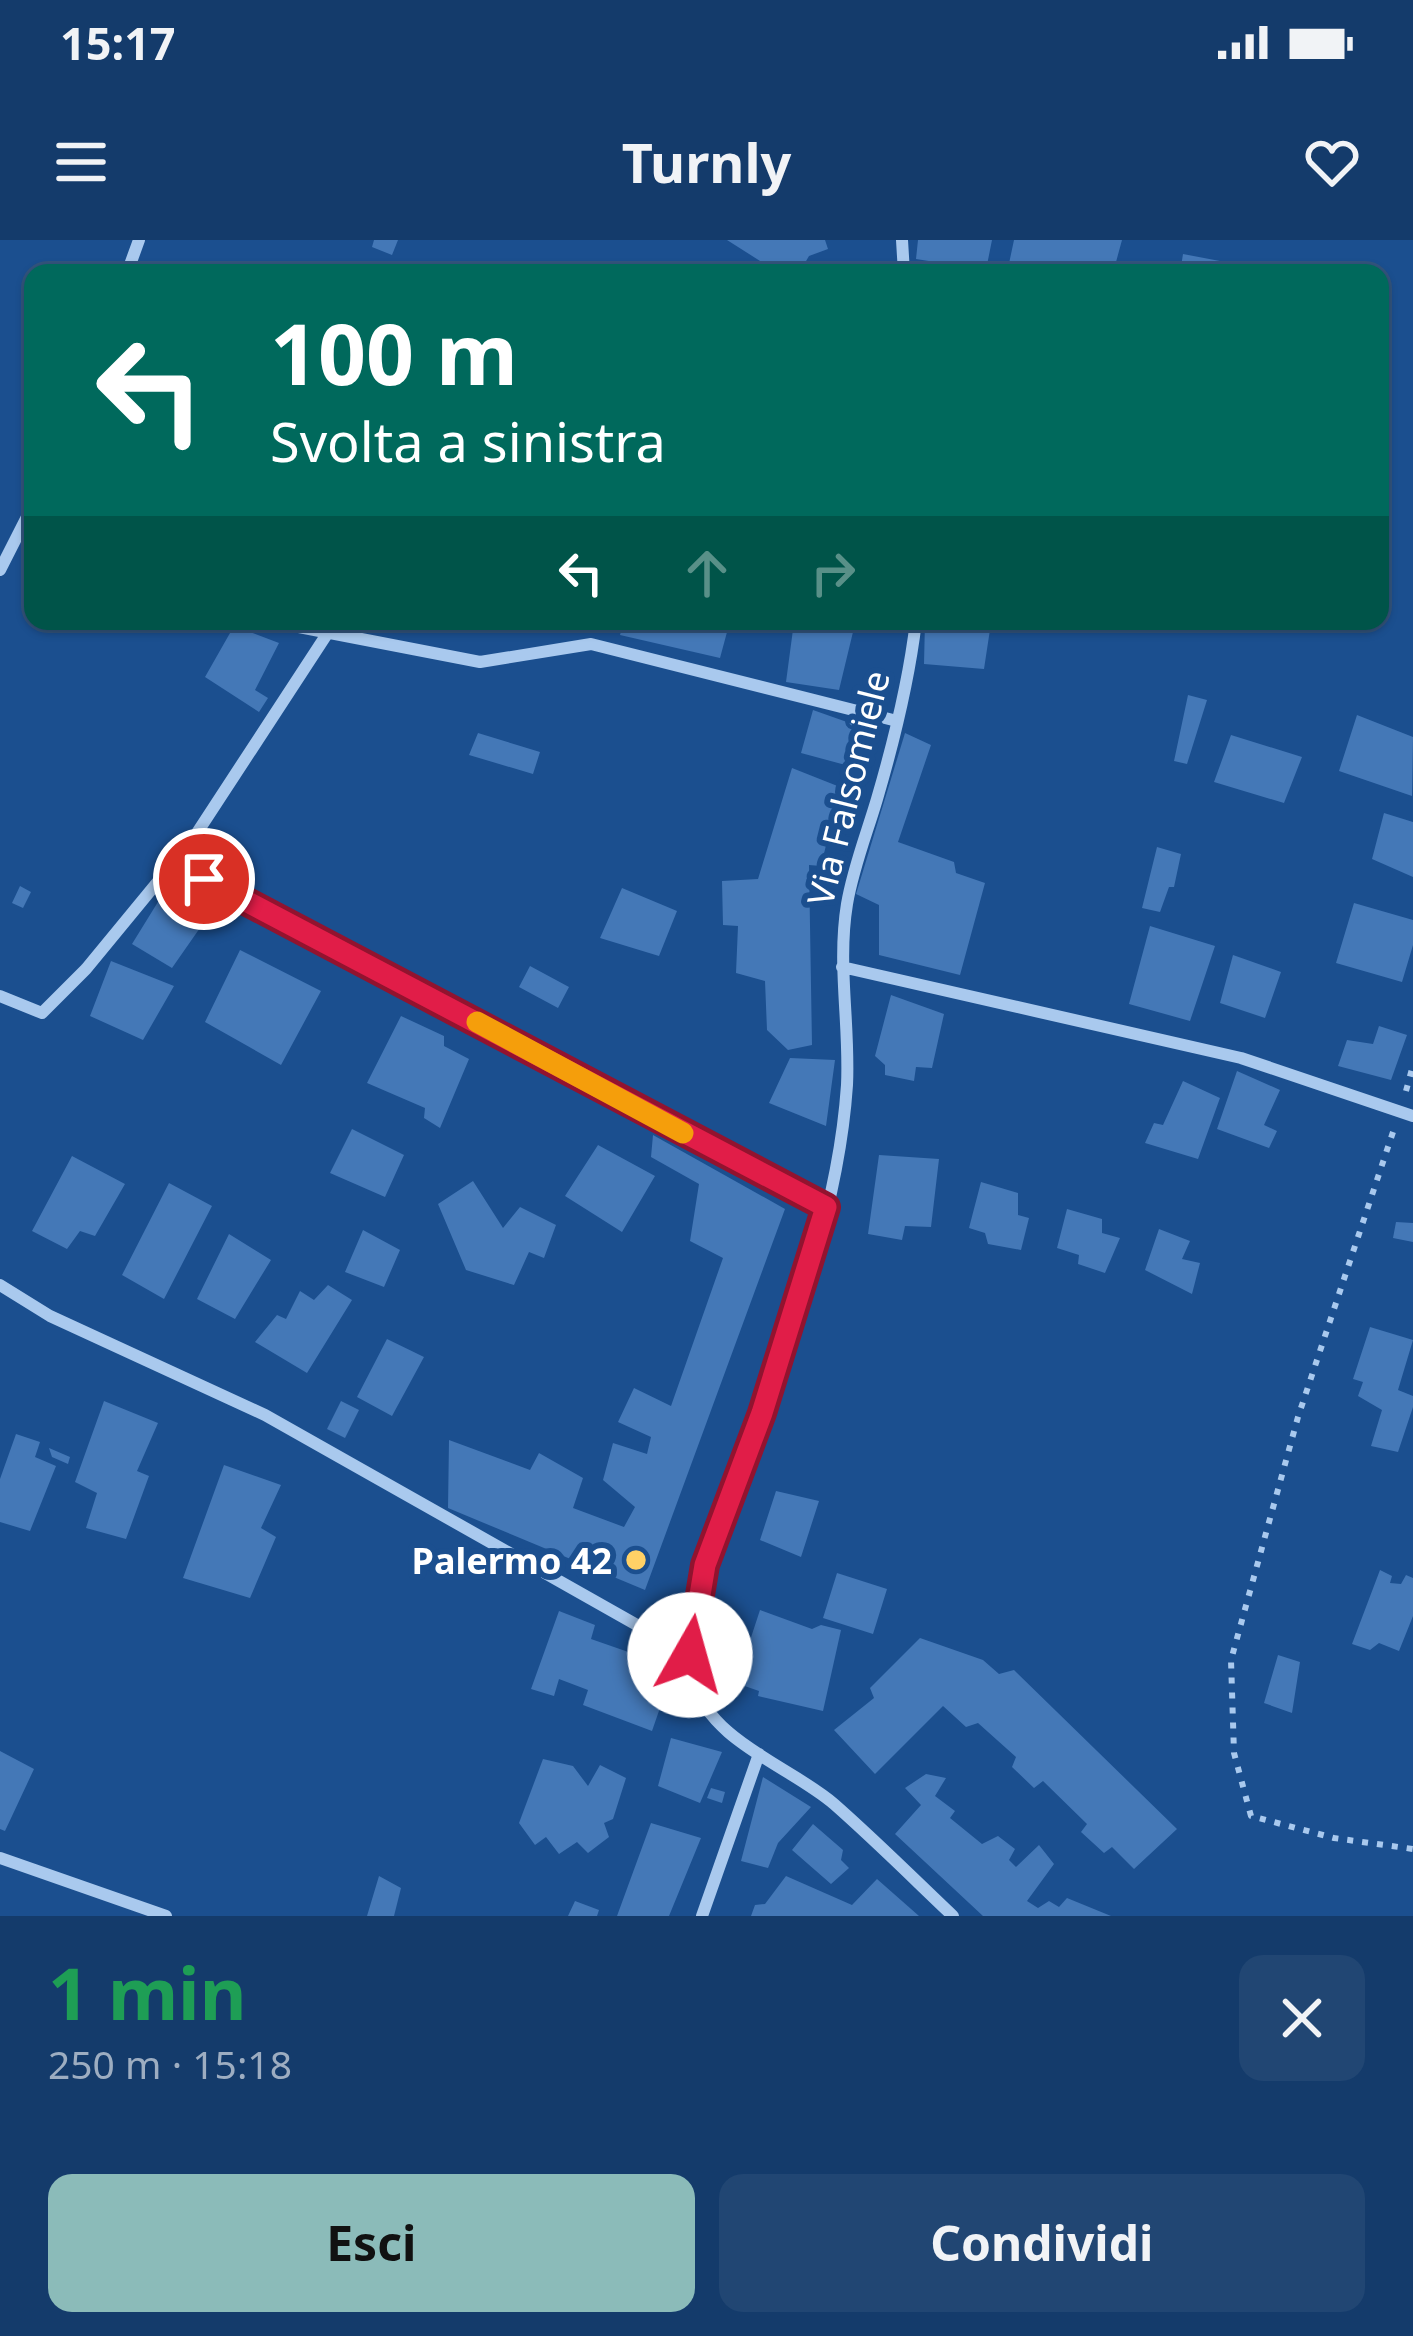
<!DOCTYPE html>
<html lang="it">
<meta charset="utf-8">
<style>
:root{--surface:#143b6b;--page:#214673;--text:#f1f3f6;--muted:#9dadc1;--line:#33557e;--accent:#8bbbb9}
body{margin:0;font-family:"Noto Sans",sans-serif;background:var(--page);color:var(--text);height:100vh;display:flex;flex-direction:column;font-size:45px;white-space:nowrap}
*{box-sizing:border-box;margin:0}
p{font-size:39px;color:var(--muted)}
.icon{flex:none;width:66px;height:66px;fill:none;stroke:currentColor;stroke-width:2;stroke-linecap:round;stroke-linejoin:round}
.map{position:relative;height:1676px;overflow:hidden}
.drawer{display:flex;flex-direction:column;background:var(--surface);flex:1}
.drawer>*{flex:none}
.top-card{position:absolute;left:24px;top:24px;width:1365px;height:366px;border-radius:24px;box-shadow:0 3px 9px #0004,0 0 0 3px var(--line);background:#00695c;color:#fff;overflow:hidden}
.pin{position:absolute;display:grid;place-items:center;width:102px;height:102px;color:#fff;margin:-51px;border:6px solid #fff;border-radius:50%;box-shadow:0 3px 12px #0007}
.me{position:absolute;width:132px;margin:-66px;rotate:7deg;stroke-linejoin:round;filter:drop-shadow(0 0 9px #0008)}
.turn{display:flex;align-items:center;gap:42px;height:252px;padding:0 48px;font-size:54px}
.turn .icon{width:156px;height:156px;stroke-width:2.5}
.turn b{display:block;font-size:84px;line-height:102px}
.lanes{display:flex;align-items:center;height:114px;padding:0 48px;background:#0003;justify-content:center;gap:60px;direction:ltr}
.lanes .off{opacity:.35}
.round{display:grid;place-items:center;flex:none;width:126px;height:126px;border-radius:24px;background:var(--page)}
.overview{display:flex;align-items:center;justify-content:space-between;height:204px;padding:0 48px}
h1{font-size:72px;font-weight:700;line-height:90px;color:#1e9e55}
.primary-button{display:flex;gap:24px;margin-top:auto;padding:24px 48px}
.primary-button a{flex:1;height:138px;border-radius:24px;background:var(--accent);color:#111;font-size:48px;font-weight:700;line-height:138px;text-align:center}
.primary-button a+a{background:var(--page);color:var(--text)}
.status{display:flex;justify-content:space-between;align-items:center;height:84px;padding:0 60px;background:var(--surface);direction:ltr}
.status svg{height:33px;fill:currentColor}
header{display:flex;justify-content:space-between;align-items:center;height:156px;padding:0 48px;background:var(--surface);font-size:54px;font-weight:700}
.map>svg:first-child{display:block}
.building{fill:#4478b7}
.lines{fill:none;stroke-linecap:round;stroke-linejoin:round}
.path{stroke:#a9c9ee;stroke-width:6;stroke-dasharray:6 9;stroke-linecap:butt}
.street{stroke:#a9c9ee;stroke-width:12}
.route-casing{stroke:#92132f;stroke-width:30}
.route{stroke:#e11d48;stroke-width:21}
.slow{stroke:#f59e0b;stroke-width:21}
.poi-dot{fill:#ffd166;stroke:#1b4f8f;stroke-width:4.5}
.labels{text-anchor:middle;dominant-baseline:central;stroke-width:12;stroke-linejoin:round;paint-order:stroke}
.street-label{font-size:36px;fill:#fff;stroke:#1b4f8f}
.poi-label{font-size:36px;font-weight:bold;fill:#fff;stroke:#1b4f8f;text-anchor:end}
</style>
<div class="status"><b>15:17</b><svg viewBox="0 0 49 12"><path d="M0 12V9h3v3zM5 12V6h3v6zM10 12V3h3v9zM15 12V0h3v12zM26 1h20v11H26zM47 4h2v5h-2z"/></svg></div>
<header><svg class="icon" aria-label="menu" viewBox="0 0 24 24"><path d="M4 6h16M4 12h16M4 18h16"/></svg>Turnly<svg class="icon" aria-label="heart" viewBox="0 0 24 24"><path d="M12 20l-8-8c-3-5 5-10 8-4 3-6 11-1 8 4z"/></svg></header>
<div class="map">
<svg width="1413" height="1676" viewBox="0 0 1413 1676">
<rect width="100%" height="100%" fill="#1b4f8f"/>
<path class="building" d="M374,0H398L392,15L372,7Z
M727,0H825L828,9L809,16L799,33H779Z
M918,0H992L986,30L916,19Z
M1014,0H1122L1113,33H1007Z
M1183,14L1262,29L1261,33H1180Z
M624,381H730L720,418L620,395Z
M925,381L991,383L984,429L924,424Z
M794,382L853,392L839,450L786,442Z
M234,386L279,403L255,450L268,458L259,472L205,437Z
M1188,455L1207,460L1187,524L1174,521Z
M813,470L878,493L864,530L801,513Z
M1357,475L1413,497L1412,556L1339,531Z
M478,493L540,512L533,534L469,515Z
M905,493L931,505L898,602L954,622L956,633L985,643L960,735L879,715V665L856,654Z
M1231,495L1302,517L1284,563L1214,542Z
M792,528L840,547L821,626L809,625L812,805L788,810L767,790L765,741L736,733L738,686L723,685L722,641L758,639Z
M1384,573L1413,582V637L1372,619Z
M1157,607L1181,614L1174,647H1169L1160,672L1142,668Z
M20,646L31,652L23,668L12,663Z
M622,648L677,671L659,716L600,698Z
M161,657L202,685L172,728L132,704Z
M1354,663L1413,680V705L1402,742L1336,723Z
M1150,686L1215,706L1190,781L1129,764Z
M240,710L321,751L281,825L205,782Z
M1233,715L1281,732L1265,778L1220,763Z
M111,721L174,746L143,800L90,776Z
M530,726L569,747L558,768L519,747Z
M891,755L944,774L932,828L916,827L914,841L885,835V825L875,816Z
M401,776L444,796V806L469,819L440,888L424,878L425,868L367,843Z
M1379,786L1407,795L1391,840L1338,826L1347,800L1373,804Z
M790,818L835,820L826,886L769,863Z
M1237,831L1280,850L1264,885L1277,891L1269,908L1217,889Z
M1183,841L1220,858L1198,919L1145,903L1154,883L1163,885Z
M352,889L404,915L385,957L330,933Z
M653,895L785,969L645,1350L448,1268L449,1200L530,1230L539,1213L583,1238L573,1268L624,1287L635,1267L603,1240L613,1203L647,1214L651,1197L618,1182L634,1148L671,1166L723,1018L690,1001L699,944L651,917Z
M598,905L655,936L622,992L565,956Z
M879,915L939,919L931,987L905,986L902,1000L868,994Z
M72,916L125,944L95,996L80,991L67,1009L32,991Z
M473,941L503,988L520,967L556,985L544,1018L529,1012L514,1045L466,1030L438,964Z
M981,942L1018,953V975L1029,978L1021,1010L988,1004L985,993L969,988Z
M169,943L212,966L164,1059L122,1035Z
M1067,969L1102,979V993L1120,998L1105,1033L1078,1024L1079,1015L1057,1008Z
M1396,982L1413,983V1002L1393,998Z
M1159,989L1190,1001L1182,1019L1200,1023L1192,1054L1145,1030Z
M363,990L400,1010L384,1047L345,1032Z
M229,994L271,1020L235,1079L197,1059Z
M328,1045L352,1060L307,1133L255,1102L277,1075L286,1079L300,1051L314,1060Z
M1370,1087L1413,1100L1398,1150L1413,1156V1167L1398,1212L1371,1206L1382,1170L1358,1156L1363,1142L1353,1139Z
M387,1099L424,1117L392,1176L357,1157Z
M104,1161L158,1183L137,1231L149,1236L126,1299L86,1288L97,1253L75,1242Z
M341,1161L359,1170L345,1198L327,1189Z
M16,1194L40,1202L35,1217L56,1226L30,1291L0,1282V1239Z
M49,1208L70,1217L68,1224L52,1217Z
M224,1225L281,1245L261,1288L276,1297L250,1358L183,1338Z
M776,1251L819,1261L801,1317L760,1300Z
M1380,1330L1392,1336L1390,1343L1401,1344L1406,1335L1413,1338V1376L1399,1411L1379,1403L1370,1410L1352,1404Z
M837,1333L887,1349L873,1394L823,1378Z
M760,1370L812,1389L821,1385L841,1390L823,1471L758,1456L759,1451L736,1443Z
M559,1371L595,1385L591,1399L637,1415L632,1432L669,1442L652,1491L583,1465L588,1450L559,1439L554,1456L531,1449Z
M920,1398L983,1420L999,1434L1014,1430L1177,1589L1134,1629L1112,1607L1104,1613L1081,1592L1087,1584L1043,1541L1034,1548L1012,1527L1016,1517L978,1483L966,1487L943,1466L875,1534L834,1490L874,1458L870,1448Z
M1278,1415L1300,1422L1292,1473L1264,1463Z
M671,1498L722,1512L700,1563L658,1546Z
M0,1511L34,1529L5,1591L0,1589Z
M543,1519L573,1526L588,1546L600,1525L626,1538L613,1579L604,1583L609,1597L588,1613L577,1602L559,1614L546,1597L535,1605L519,1583Z
M926,1534L946,1538L935,1556L955,1571L950,1578L982,1604L998,1596L1015,1609L1009,1620L1016,1627L1039,1605L1054,1624L1027,1661L1038,1668L1049,1661L1059,1667L1067,1658L1111,1676H983L895,1594L921,1565L905,1548Z
M763,1537L811,1567L778,1603L768,1628L741,1621Z
M711,1548L725,1552L722,1563L707,1558Z
M651,1583L701,1598L669,1676H617Z
M813,1584L843,1610L841,1620L849,1628L831,1644L792,1610Z
M379,1636L401,1648L394,1676H367Z
M786,1636L852,1665L877,1639L919,1676H751L755,1665L765,1664Z
M575,1661L599,1670L597,1676H568Z"/>
<g class="lines">
<path class="path" d="M1406,851L1413,825
M1393,892L1298,1177L1231,1420L1234,1513L1251,1576L1334,1598L1413,1609"/>
<path class="street" d="M902,0L904,33
M127,33L139,0
M0,330L33,265
M268,381L480,422L591,404L897,481
M916,381C909,440 894,501 877,559C867,593 853,628 847,664C837,725 850,784 847,845C839,965 795,1084 753,1196C728,1262 674,1369 693,1440C710,1502 790,1526 834,1564C875,1600 914,1639 953,1676
M327,394L193,599L204,639L826,967
M842,727L1241,818L1413,876
M0,756L42,773L86,729L193,599
M0,1045L50,1076L265,1175L690,1415
M0,1618L166,1676
M702,1676L759,1514"/>
</g>
<g class="lines">
<defs>
<path id="route" d="M204,639L826,967L762,1173L705,1325L690,1415"/>
</defs>
<use href="#route" class="route-casing"/>
<use href="#route" class="route"/>
<path class="slow" d="M477,782L683,893"/>
</g>
<circle class="poi-dot" cx="636" cy="1320" r="12"/>
<g class="labels">
<g class="street-label">
<text transform="translate(848 548) rotate(-76)">Via Falsomiele</text>
</g>
<g class="poi-label">
<text x="612" y="1320">Palermo 42</text>
</g>
</g>
</svg>
<div class="pin" style="left:204px;top:639px;background:#d93025"><svg class="icon" aria-label="arrive" viewBox="0 0 24 24"><path d="M6 21V4h12l-3 4 3 4H6"/></svg></div>
<svg class="me" style="left:690px;top:1415px" viewBox="-20 -20 40 40"><circle r="19" fill="#fff"/><path d="M0-13L10 11 0 6-10 11z" fill="#e11d48"/></svg>
<div class="top-card">
<div class="turn"><svg class="icon" aria-label="left" viewBox="0 0 24 24"><path d="M17 20v-9H6M10 6l-5 5 5 5"/></svg><div><b>100 m</b>Svolta a sinistra</div></div>
<div class="lanes"><svg class="icon" aria-label="left" viewBox="0 0 24 24"><path d="M17 20v-9H6M10 6l-5 5 5 5"/></svg><svg class="icon off" aria-label="ahead" viewBox="0 0 24 24"><path d="M12 20V5M6 11l6-6 6 6"/></svg><svg class="icon off" aria-label="right" viewBox="0 0 24 24"><path d="M7 20v-9h11M14 6l5 5-5 5"/></svg></div>
</div>
</div>
<section class="drawer">
<div class="overview"><div><h1>1 min</h1><p>250 m · 15:18</p></div><a class="round"><svg class="icon" aria-label="close" viewBox="0 0 24 24"><path d="M6 6l12 12M18 6L6 18"/></svg></a></div>
<div class="primary-button"><a>Esci</a><a>Condividi</a></div>
</section>
